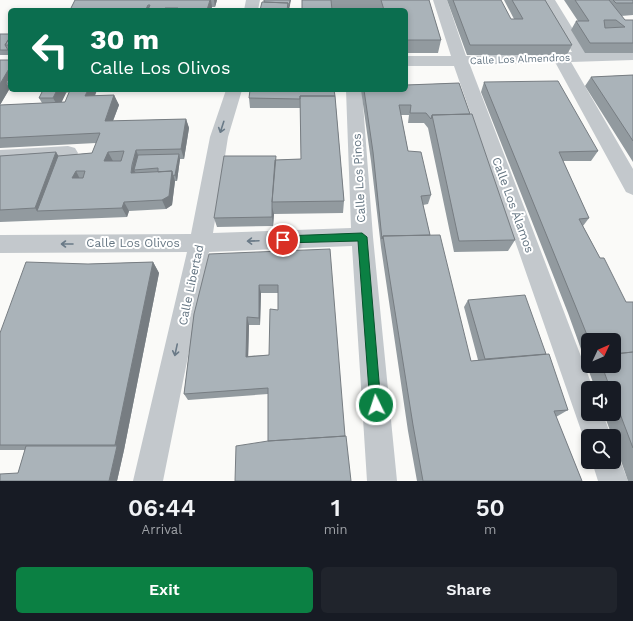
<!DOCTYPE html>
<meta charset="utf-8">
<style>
:root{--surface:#171b24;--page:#20242c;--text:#f1f3f6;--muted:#9ea1a6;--accent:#0b8043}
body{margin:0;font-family:"Work Sans",sans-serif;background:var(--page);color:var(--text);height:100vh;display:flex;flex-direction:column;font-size:15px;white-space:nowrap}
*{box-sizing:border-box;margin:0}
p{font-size:13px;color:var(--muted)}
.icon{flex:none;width:22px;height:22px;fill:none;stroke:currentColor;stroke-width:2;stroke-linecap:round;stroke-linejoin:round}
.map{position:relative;height:481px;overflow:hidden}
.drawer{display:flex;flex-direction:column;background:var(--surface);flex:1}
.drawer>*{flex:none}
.top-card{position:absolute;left:8px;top:8px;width:400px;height:84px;border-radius:6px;box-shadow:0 2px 6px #0003;background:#0b6e4f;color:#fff;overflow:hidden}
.needle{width:26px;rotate:46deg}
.tools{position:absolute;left:581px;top:333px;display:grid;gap:8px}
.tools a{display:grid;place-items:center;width:40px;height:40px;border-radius:6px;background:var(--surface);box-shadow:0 2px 6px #0003;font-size:20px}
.pin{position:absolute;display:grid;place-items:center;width:34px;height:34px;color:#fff;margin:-17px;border:2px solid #fff;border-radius:50%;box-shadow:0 1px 4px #0007}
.me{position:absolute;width:44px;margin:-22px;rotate:356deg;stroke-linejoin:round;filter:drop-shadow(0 0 3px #0008)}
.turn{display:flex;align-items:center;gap:14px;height:84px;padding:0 16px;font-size:18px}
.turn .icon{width:52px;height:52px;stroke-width:2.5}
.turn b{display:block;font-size:28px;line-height:34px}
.eta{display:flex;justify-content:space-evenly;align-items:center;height:68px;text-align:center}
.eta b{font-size:24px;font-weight:600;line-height:28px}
.action{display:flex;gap:8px;margin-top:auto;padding:8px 16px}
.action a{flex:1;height:46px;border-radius:6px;background:var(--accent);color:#fff;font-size:16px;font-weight:600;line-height:46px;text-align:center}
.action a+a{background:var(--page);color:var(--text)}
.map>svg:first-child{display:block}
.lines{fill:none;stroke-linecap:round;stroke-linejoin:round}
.minor{fill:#c3c8cc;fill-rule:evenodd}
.wall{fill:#929a9f;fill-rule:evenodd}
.shaded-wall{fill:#777d82}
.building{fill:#aab3b9;stroke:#777d82;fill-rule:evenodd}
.oneway{stroke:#6a7a87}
.route{fill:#0b8043;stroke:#07532c}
.labels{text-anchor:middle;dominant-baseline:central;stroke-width:4;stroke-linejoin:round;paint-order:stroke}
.far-street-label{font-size:10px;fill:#657683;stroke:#fff}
.street-label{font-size:12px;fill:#657683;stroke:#fff}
</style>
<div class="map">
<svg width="633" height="481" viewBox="0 0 633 481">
<rect width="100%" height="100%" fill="#fafaf8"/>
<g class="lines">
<path class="minor" d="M246,0H260L258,10H244Z
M433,0H447L466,56L572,52L541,0H555L587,52L633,50V60L571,62L633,169V195L626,192L555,62L470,65L593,388H588V414H603L611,436H588V447L583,436L454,66H406V56H451Z
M226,90H242L228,137L213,233L351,228L346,90H362L373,237L397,481H367L352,246L209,252L163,481H133L187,252L0,253V235L191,234L210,137Z
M68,146L75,148L78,153L75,158L68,160L0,164V150Z
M614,450L617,452L628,481H598L592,462H614Z"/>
</g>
<path class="wall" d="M75,0H217L215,7H212L211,10H70Z
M302,0H429L441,40L438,53H406V10H379V8L332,9L331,3Z
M447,0H487L511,19H514L504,0H545L572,45L567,55H467Z
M564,0H633V15L621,16L625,20H633V53H585L571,30L576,21H578Z
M0,34H10V55H0Z
M0,60L10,67V88L0,105L42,103L39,98L43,90H97L95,96L114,95L119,105L113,121L186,119L189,128L184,159H180L177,181H175L172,205L166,209L129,211L127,217L0,222V156L56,152L58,156L92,153L96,143L0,148ZM69,92L65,102H61L66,93Z
M633,75V162L585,86L591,77Z
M484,82L598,151L591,161H563L589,218L583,226L600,258L626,302H633V481H628L614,441V436H612L604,414H614V388H595L568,313L481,92ZM588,340H614V366H588Z
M459,83L515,240L508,251L454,252L428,128L424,123H408L409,115H401L408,151L431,195L428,204L423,205L430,235L471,361L478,360L464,307L468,300L546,354L568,410L556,417L582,481H417L408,431L381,247L371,161L361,90H406V85Z
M335,96L344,201L343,213L274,214L273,226L217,227L214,218L276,160L301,159L300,108H250L249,98Z
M330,249L268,441V394L188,400L184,394L194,314ZM261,293H278V310L269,355L248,356L249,325H260Z
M153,262L159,273L124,450L117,481L18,473L25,450H0V333L88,264Z"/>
<path class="shaded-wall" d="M210,0H211L212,7L211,10H207Z
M214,0H217L215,7Z
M290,0H291L289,10H288Z
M148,5L150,10H147L146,9Z
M10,67V83H6L10,88L0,105V84Z
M57,90H64L66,93L59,108L53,98Z
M88,90H97L90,106L85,96Z
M114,95L119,105L109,131L105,121Z
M186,119L189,128L184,159L181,149Z
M136,150L140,160L134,170L137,175L131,173Z
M56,152L64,165L37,211L35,208Z
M108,152L113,161H104Z
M179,154L180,159L177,181L175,175Z
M76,171L81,181L72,178Z
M172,171L175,181L172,205L166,209L162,200Z
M124,202L129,211L127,217L122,208Z
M272,207L274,214L273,226L272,217Z
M153,262L159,273L124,450L115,445Z
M259,285L261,293L260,325L259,318Z
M247,317L249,325L248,363L246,357Z
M117,446L124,450L117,481H109Z"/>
<path class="building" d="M75,0H210L207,10H178V8H165V10H148L150,5H148L146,9L130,10H70Z
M264,0H290L288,10V3L264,2Z
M302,0H331L332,10H302Z
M381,0H429L441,40H406V10H384Z
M453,0H501L511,19H523L512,0H545L572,45H470Z
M575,0H609L625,20H633V43H590L576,21H589ZM604,20H616L625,27L605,28Z
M613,0H633V3H616Z
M262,2L288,3L287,10H260Z
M0,34H10V37L5,45L8,50H0Z
M10,37V45H5Z
M0,60H10V67L0,84Z
M633,75V141L591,77Z
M10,76V83H6Z
M558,81L598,151L559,152L589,218L579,219L600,258H604L626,302H633V352L614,354V340H589L575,305L484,82Z
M406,83V85L459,83L470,114L432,115L431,119L426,113H410L411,105H399L408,151L421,152L431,195L421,196L430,235L383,236L382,239L373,152L364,90H406Z
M43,90H57L53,98H39Z
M70,90H88L85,96L114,95L105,121L186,119L181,149L136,150L132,165L131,173L172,171L169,196L162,200L124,202L122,208L37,211L58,156L92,153L100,133L0,138V105L65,102ZM124,151L121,161H104L108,152ZM76,171H85L83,178H72Z
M250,90H334L335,96H300V99L249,98Z
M300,96H335L344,201L272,202L275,160L301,159Z
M472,114L515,240L459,241L432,115Z
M56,152L35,208L0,210V156Z
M179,154L175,175L173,176L172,171L158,172V168L134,170L138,155Z
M224,156H276L272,202V217L214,218Z
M440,235L471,361L549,354L568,410L554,411L582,481H423L413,425L383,236Z
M330,249L345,436L268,441V388L184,394L194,314L209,254ZM259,285H278V310L270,309L269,355L246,357L247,317L259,318Z
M26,262L88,264L153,262L115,445H0V333Z
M525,295L546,354L485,359L468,300Z
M633,352V448L614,398V388H610L602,366H614V354Z
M346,436L351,481H235L236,446L268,441Z
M26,446H117L109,481H0V474L18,473Z"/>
<defs><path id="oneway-shaft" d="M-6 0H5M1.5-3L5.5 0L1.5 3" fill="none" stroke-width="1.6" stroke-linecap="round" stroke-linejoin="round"/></defs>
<g class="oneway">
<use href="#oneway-shaft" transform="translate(222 127) rotate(108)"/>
<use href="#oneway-shaft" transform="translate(253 241) rotate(178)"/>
<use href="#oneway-shaft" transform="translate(67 244) rotate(180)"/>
<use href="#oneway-shaft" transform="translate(176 350) rotate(102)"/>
</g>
<path class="route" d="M362,233L367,237L381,405L380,409L376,410L372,409L370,405L358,241L283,243L279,240L283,236Z"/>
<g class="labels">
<g class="far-street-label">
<text transform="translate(520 59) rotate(-2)">Calle Los Almendros</text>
</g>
<g class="street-label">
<text transform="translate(359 178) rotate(-93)">Calle Los Pinos</text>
<text transform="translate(513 205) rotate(70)">Calle Los Álamos</text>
<text x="133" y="243">Calle Los Olivos</text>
<text transform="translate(191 285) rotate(-78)">Calle Libertad</text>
</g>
</g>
</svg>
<div class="tools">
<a><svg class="needle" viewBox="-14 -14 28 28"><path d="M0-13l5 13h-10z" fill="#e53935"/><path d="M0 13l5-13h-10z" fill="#9ea1a6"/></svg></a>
<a><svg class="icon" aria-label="sound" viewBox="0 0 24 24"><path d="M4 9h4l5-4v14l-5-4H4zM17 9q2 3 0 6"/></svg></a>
<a><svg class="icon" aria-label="search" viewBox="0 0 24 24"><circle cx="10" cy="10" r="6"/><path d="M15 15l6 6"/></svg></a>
</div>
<div class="pin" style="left:283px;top:240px;background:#d93025"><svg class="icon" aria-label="arrive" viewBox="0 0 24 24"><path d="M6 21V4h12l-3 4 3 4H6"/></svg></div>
<svg class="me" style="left:376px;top:405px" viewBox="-20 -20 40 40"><circle r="17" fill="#0b8043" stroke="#fff" stroke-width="3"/><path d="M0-11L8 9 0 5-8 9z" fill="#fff"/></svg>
<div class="top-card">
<div class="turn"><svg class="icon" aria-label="left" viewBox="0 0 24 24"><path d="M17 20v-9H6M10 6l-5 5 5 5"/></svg><div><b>30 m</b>Calle Los Olivos</div></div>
</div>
</div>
<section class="drawer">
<div class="eta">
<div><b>06:44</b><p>Arrival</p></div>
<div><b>1</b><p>min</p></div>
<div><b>50</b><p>m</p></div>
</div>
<div class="action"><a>Exit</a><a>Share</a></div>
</section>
